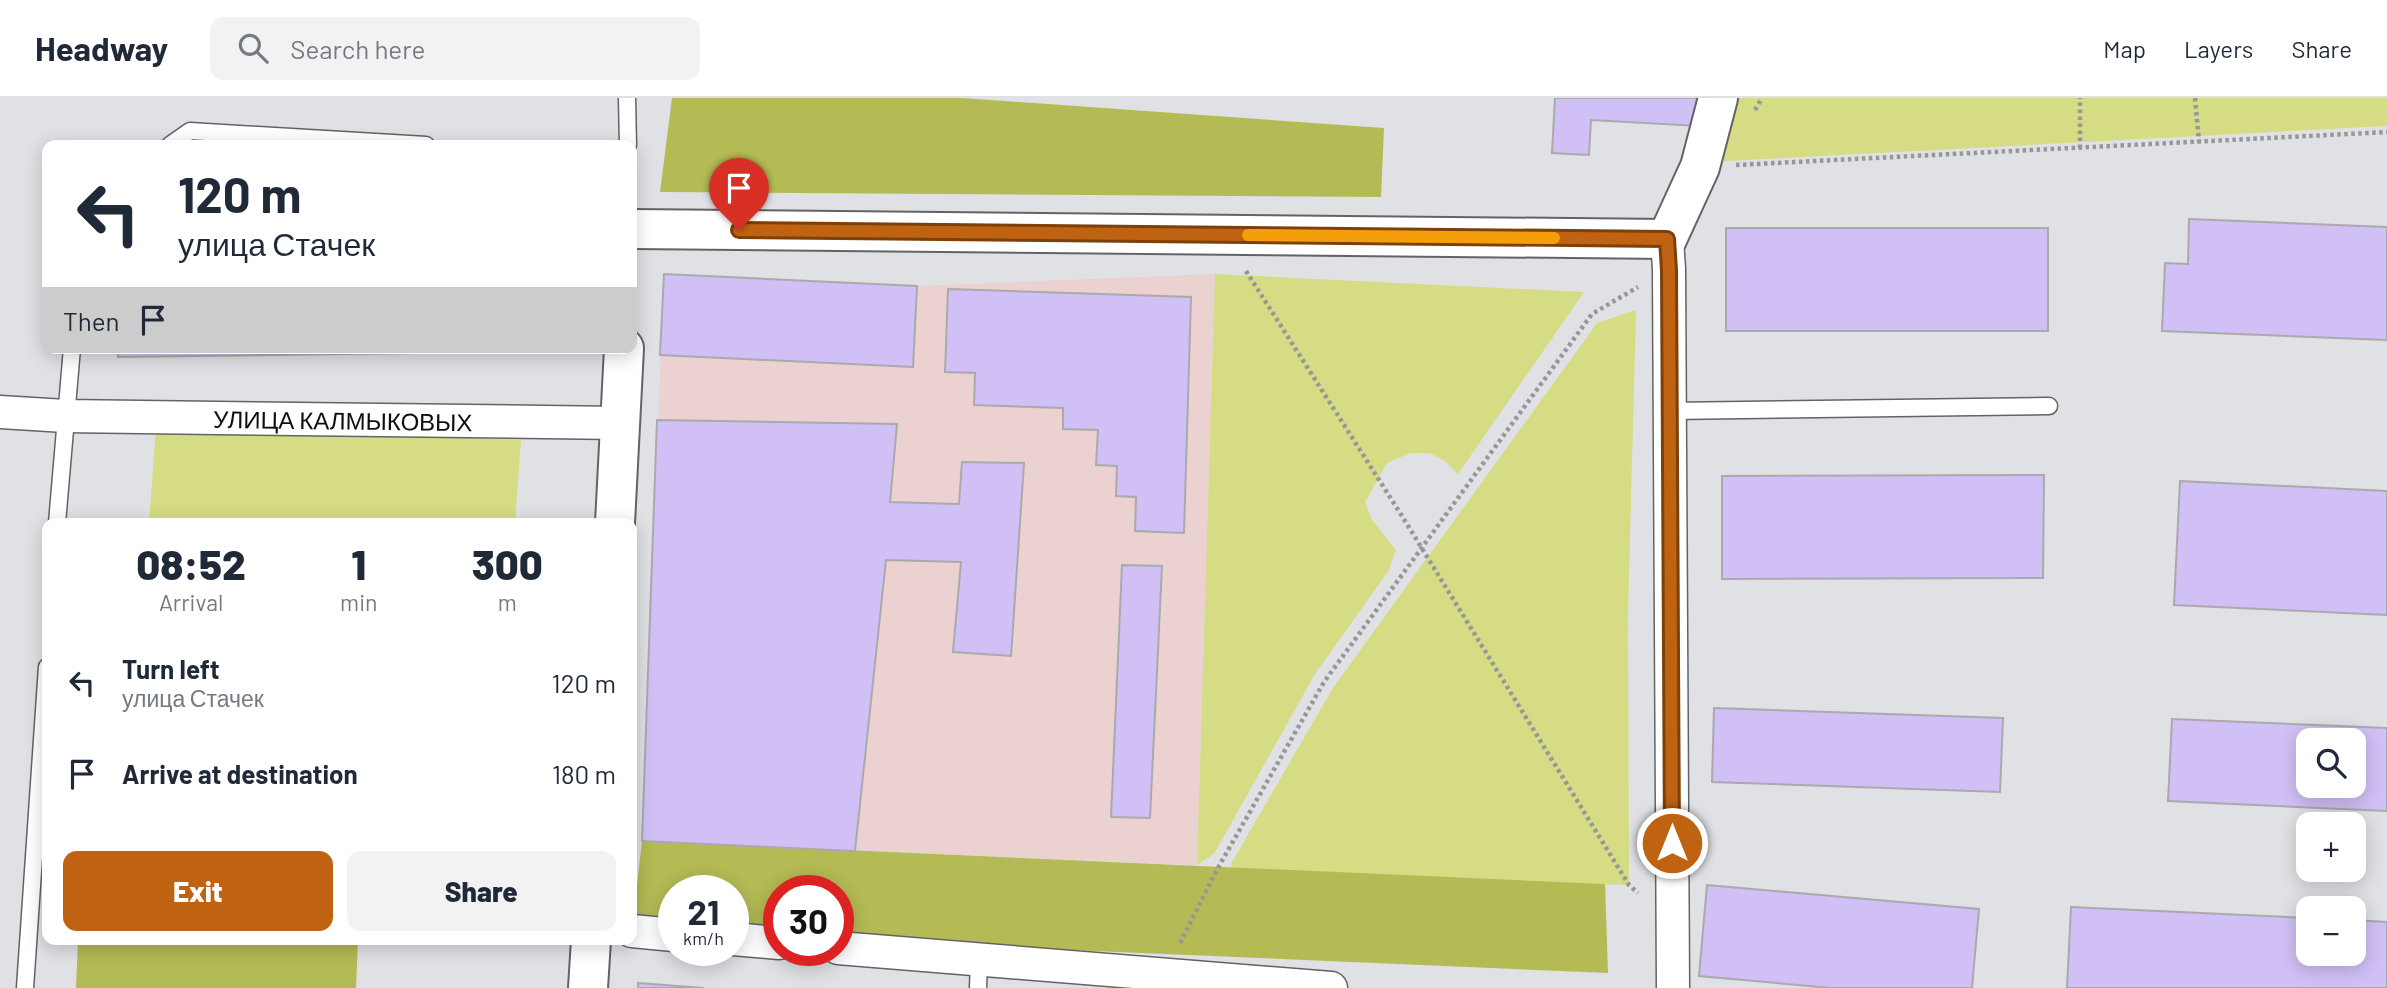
<!DOCTYPE html>
<meta charset="utf-8">
<style>
:root{--surface:#fff;--page:#f2f2f3;--text:#1f2937;--muted:#747a83;--line:#e0e1e3;--accent:#bf6211}
body{margin:0;font-family:Barlow,sans-serif;background:var(--page);color:var(--text);height:100vh;display:flex;flex-direction:column;font-size:26px;white-space:nowrap}
*{box-sizing:border-box;margin:0}
p{font-size:23px;color:var(--muted)}
.icon{flex:none;width:38px;height:38px;fill:none;stroke:currentColor;stroke-width:2;stroke-linecap:round;stroke-linejoin:round}
.map{position:relative;flex:1;overflow:hidden}
.panel{position:absolute;left:42px;top:420px;width:595px;height:427px;display:flex;flex-direction:column;background:var(--surface);border-radius:14px;box-shadow:0 4px 18px #0003}
.panel>*{flex:none}
.hud{position:absolute;left:42px;top:42px;width:595px;height:214px;border-radius:14px;box-shadow:0 4px 18px #0003;background:#fff;color:var(--text);overflow:hidden}
.buttons{position:absolute;left:2296px;top:630px;display:grid;gap:14px}
.buttons a{display:grid;place-items:center;width:70px;height:70px;border-radius:14px;background:var(--surface);box-shadow:0 4px 18px #0003;font-size:35px}
.speed{position:absolute;left:658px;top:777px;display:flex;gap:14px;font-size:35px;font-weight:700;text-align:center}
.speed>*{display:grid;place-content:center;width:91px;height:91px;border-radius:50%;background:var(--surface);box-shadow:0 4px 18px #0003;line-height:1}
.speed small{font-size:18px;font-weight:400}
.speed .limit{border:10px solid #d22;background:#fff;color:#111}
.pin{position:absolute;display:grid;place-items:center;width:60px;height:60px;color:#fff;margin:-72px -30px;border-radius:50% 50% 50% 0;rotate:-45deg;box-shadow:0 0 7px #0007}
.pin .icon{rotate:45deg}
.me{position:absolute;width:77px;margin:-38px;rotate:0deg;stroke-linejoin:round;filter:drop-shadow(0 0 5px #0008)}
.turn{display:flex;align-items:center;gap:24px;height:147px;padding:0 21px;font-size:32px}
.turn .icon{width:91px;height:91px;stroke-width:2.5}
.turn b{display:block;font-size:49px;line-height:60px}
.then{display:flex;align-items:center;height:66px;padding:0 21px;background:#0003;gap:14px;font-size:26px}
.eta{display:flex;justify-content:space-evenly;align-items:center;height:119px;text-align:center}
.eta b{font-size:42px;font-weight:800;line-height:49px}
.cta{display:flex;gap:14px;margin-top:auto;padding:14px 21px}
.cta a{flex:1;height:80px;border-radius:14px;background:var(--accent);color:#fff;font-size:28px;font-weight:800;line-height:80px;text-align:center}
.cta a+a{background:var(--page);color:var(--text)}
ul{padding:0;list-style:none}
li{display:flex;align-items:center;gap:21px;height:91px;padding:0 21px}
li div{flex:1}
li b{display:block;font-size:26px}
li em{font-style:normal}
header{display:flex;align-items:center;gap:42px;box-sizing:border-box;height:98px;padding:0 35px;background:var(--surface);border-bottom:2px solid var(--line)}
header strong{font-size:33px}
nav{display:flex;gap:38px;margin-inline-start:auto;font-size:24px}
.search{width:490px;height:63px;background:var(--page);display:flex;align-items:center;gap:18px;box-sizing:border-box;padding:0 24px;border-radius:14px;color:var(--muted);font-size:26px}
.map>svg:first-child{display:block}
.industrial{fill:#ebd1d0}
.green{fill:#d6dc83}
.forest{fill:#b4ba54}
.building{fill:#d1c0f6;stroke:#aaa9ad;stroke-width:2;fill-rule:evenodd}
.lines{fill:none;stroke-linecap:round;stroke-linejoin:round}
.service-casing{stroke:#626367;stroke-width:19}
.minor-casing{stroke:#626367;stroke-width:35}
.tertiary-casing{stroke:#626367;stroke-width:42}
.path{stroke:#97979a;stroke-width:4.5;stroke-dasharray:3.5 3.5;stroke-linecap:butt}
.service{stroke:#fff;stroke-width:16}
.minor{stroke:#fff;stroke-width:32}
.tertiary{stroke:#fff;stroke-width:38}
.route-casing{stroke:#7c400b;stroke-width:18}
.route{stroke:#bf6211;stroke-width:12}
.slow{stroke:#f59e0b;stroke-width:12}
.labels{text-anchor:middle;dominant-baseline:central;stroke-width:5;stroke-linejoin:round;paint-order:stroke}
.street-label{font-size:24px;fill:#0f0f10;stroke:#fff}
</style>
<header>
<strong>Headway</strong>
<div class="search"><svg class="icon" aria-label="search" viewBox="0 0 24 24"><circle cx="10" cy="10" r="6"/><path d="M15 15l6 6"/></svg>Search here</div>
<nav><a>Map</a><a>Layers</a><a>Share</a></nav>
</header>
<div class="map">
<svg width="2387" height="890" viewBox="0 0 2387 890">
<rect width="100%" height="100%" fill="#e0e1e5"/>
<path class="industrial" d="M664,176L917,188L1215,176L1197,767L642,743Z"/>
<path class="green" d="M1723,0H2387V28L1707,64Z
M1215,176L1584,194L1458,376L1445,363L1429,355H1410L1387,365L1365,404L1372,422L1396,452L1389,472L1315,576L1214,756L1197,767Z
M1636,212L1628,514L1629,787L1230,775L1232,764L1333,590L1597,225Z
M156,329L521,342L515,425H149Z"/>
<path class="forest" d="M672,0H962L1384,30L1381,99L660,94Z
M642,743L1605,786L1608,875L838,842V793H779V839L733,838V793H674V835L632,833Z
M78,842H358L356,890H76Z"/>
<path class="building" d="M1555,0H1700L1699,28L1591,22L1589,57L1552,55Z
M2189,121L2387,129V242L2162,233L2165,165L2188,166Z
M1726,130H2048V233H1726Z
M664,176L917,188L913,269L660,257Z
M948,191L1191,199L1184,435L1135,433L1136,399L1116,398L1117,368L1096,367L1098,332L1063,331V310L974,307L975,275L945,274Z
M118,250H565V253L118,259Z
M657,322L897,326L890,404L959,406L962,364L1024,365L1011,558L953,554L961,464L886,462L855,753L642,743Z
M2044,377L2043,480L1722,481V378Z
M2180,383L2387,393V517L2174,507Z
M1122,467L1162,468L1150,720L1111,719Z
M1714,610L2003,620L2000,694L1712,684Z
M2172,621L2387,630V713L2168,703ZM2308,642H2354V688H2308Z
M1707,787L1979,811L1972,890H1831L1699,878Z
M2071,809L2308,820V856H2354V822L2387,824V890H2067Z
M638,885L704,890H638Z"/>
<g class="lines">
<defs>
<path id="service" d="M627,0L628,47
M170,47L190,33L426,47
M1669,313L2049,308
M57,425L72,250
M25,890L47,569
M978,890L979,862"/>
<g id="minor">
<path d="M1667,141L1669,171L1673,890"/>
<path id="s1" d="M0,314L65,318L620,325"/>
<path d="M632,833L674,837"/>
<path d="M733,841L779,845"/>
<path d="M838,850L1331,890"/>
</g>
<path id="tertiary" d="M632,131L1667,141L1700,69L1718,0
M615,425L624,250
M588,890L591,842"/>
</defs>
<use href="#service" class="service-casing"/>
<use href="#minor" class="minor-casing"/>
<use href="#tertiary" class="tertiary-casing"/>
<path class="path" d="M2195,0L2199,44
M1755,12L1762,0
M2080,50V0
M1736,67L2387,34
M1246,173L1402,418L1629,787L1638,795
M1180,845L1219,768L1324,584L1592,216L1638,189"/>
<use href="#service" class="service"/>
<use href="#minor" class="minor"/>
<use href="#tertiary" class="tertiary"/>
</g>
<g class="lines">
<defs>
<path id="route" d="M739,132L1667,141L1669,172L1672,745"/>
</defs>
<use href="#route" class="route-casing"/>
<use href="#route" class="route"/>
<path class="slow" d="M1248,137L1554,140"/>
</g>
<g class="labels">
<g class="street-label">
<text stroke="none"><textPath href="#s1" startOffset="343">УЛИЦА КАЛМЫКОВЫХ</textPath></text>
</g>
</g>
</svg>
<div class="buttons">
<a><svg class="icon" aria-label="search" viewBox="0 0 24 24"><circle cx="10" cy="10" r="6"/><path d="M15 15l6 6"/></svg></a>
<a>+</a>
<a>−</a>
</div>
<div class="speed"><div>21<small>km/h</small></div><div class="limit">30</div></div>
<div class="pin" style="left:739px;top:132px;background:#d93025"><svg class="icon" aria-label="arrive" viewBox="0 0 24 24"><path d="M6 21V4h12l-3 4 3 4H6"/></svg></div>
<svg class="me" style="left:1672px;top:745px" viewBox="-20 -20 40 40"><circle r="17" fill="#bf6211" stroke="#fff" stroke-width="3"/><path d="M0-11L8 9 0 5-8 9z" fill="#fff"/></svg>
<div class="hud">
<div class="turn"><svg class="icon" aria-label="left" viewBox="0 0 24 24"><path d="M17 20v-9H6M10 6l-5 5 5 5"/></svg><div><b>120 m</b>улица Стачек</div></div>
<div class="then">Then<svg class="icon" aria-label="arrive" viewBox="0 0 24 24"><path d="M6 21V4h12l-3 4 3 4H6"/></svg></div>
</div>
<section class="panel">
<div class="eta">
<div><b>08:52</b><p>Arrival</p></div>
<div><b>1</b><p>min</p></div>
<div><b>300</b><p>m</p></div>
</div>
<ul>
<li><svg class="icon" aria-label="left" viewBox="0 0 24 24"><path d="M17 20v-9H6M10 6l-5 5 5 5"/></svg><div><b>Turn left</b><p>улица Стачек</p></div><em>120 m</em></li>
<li><svg class="icon" aria-label="arrive" viewBox="0 0 24 24"><path d="M6 21V4h12l-3 4 3 4H6"/></svg><div><b>Arrive at destination</b></div><em>180 m</em></li>
</ul>
<div class="cta"><a>Exit</a><a>Share</a></div>
</section>
</div>
